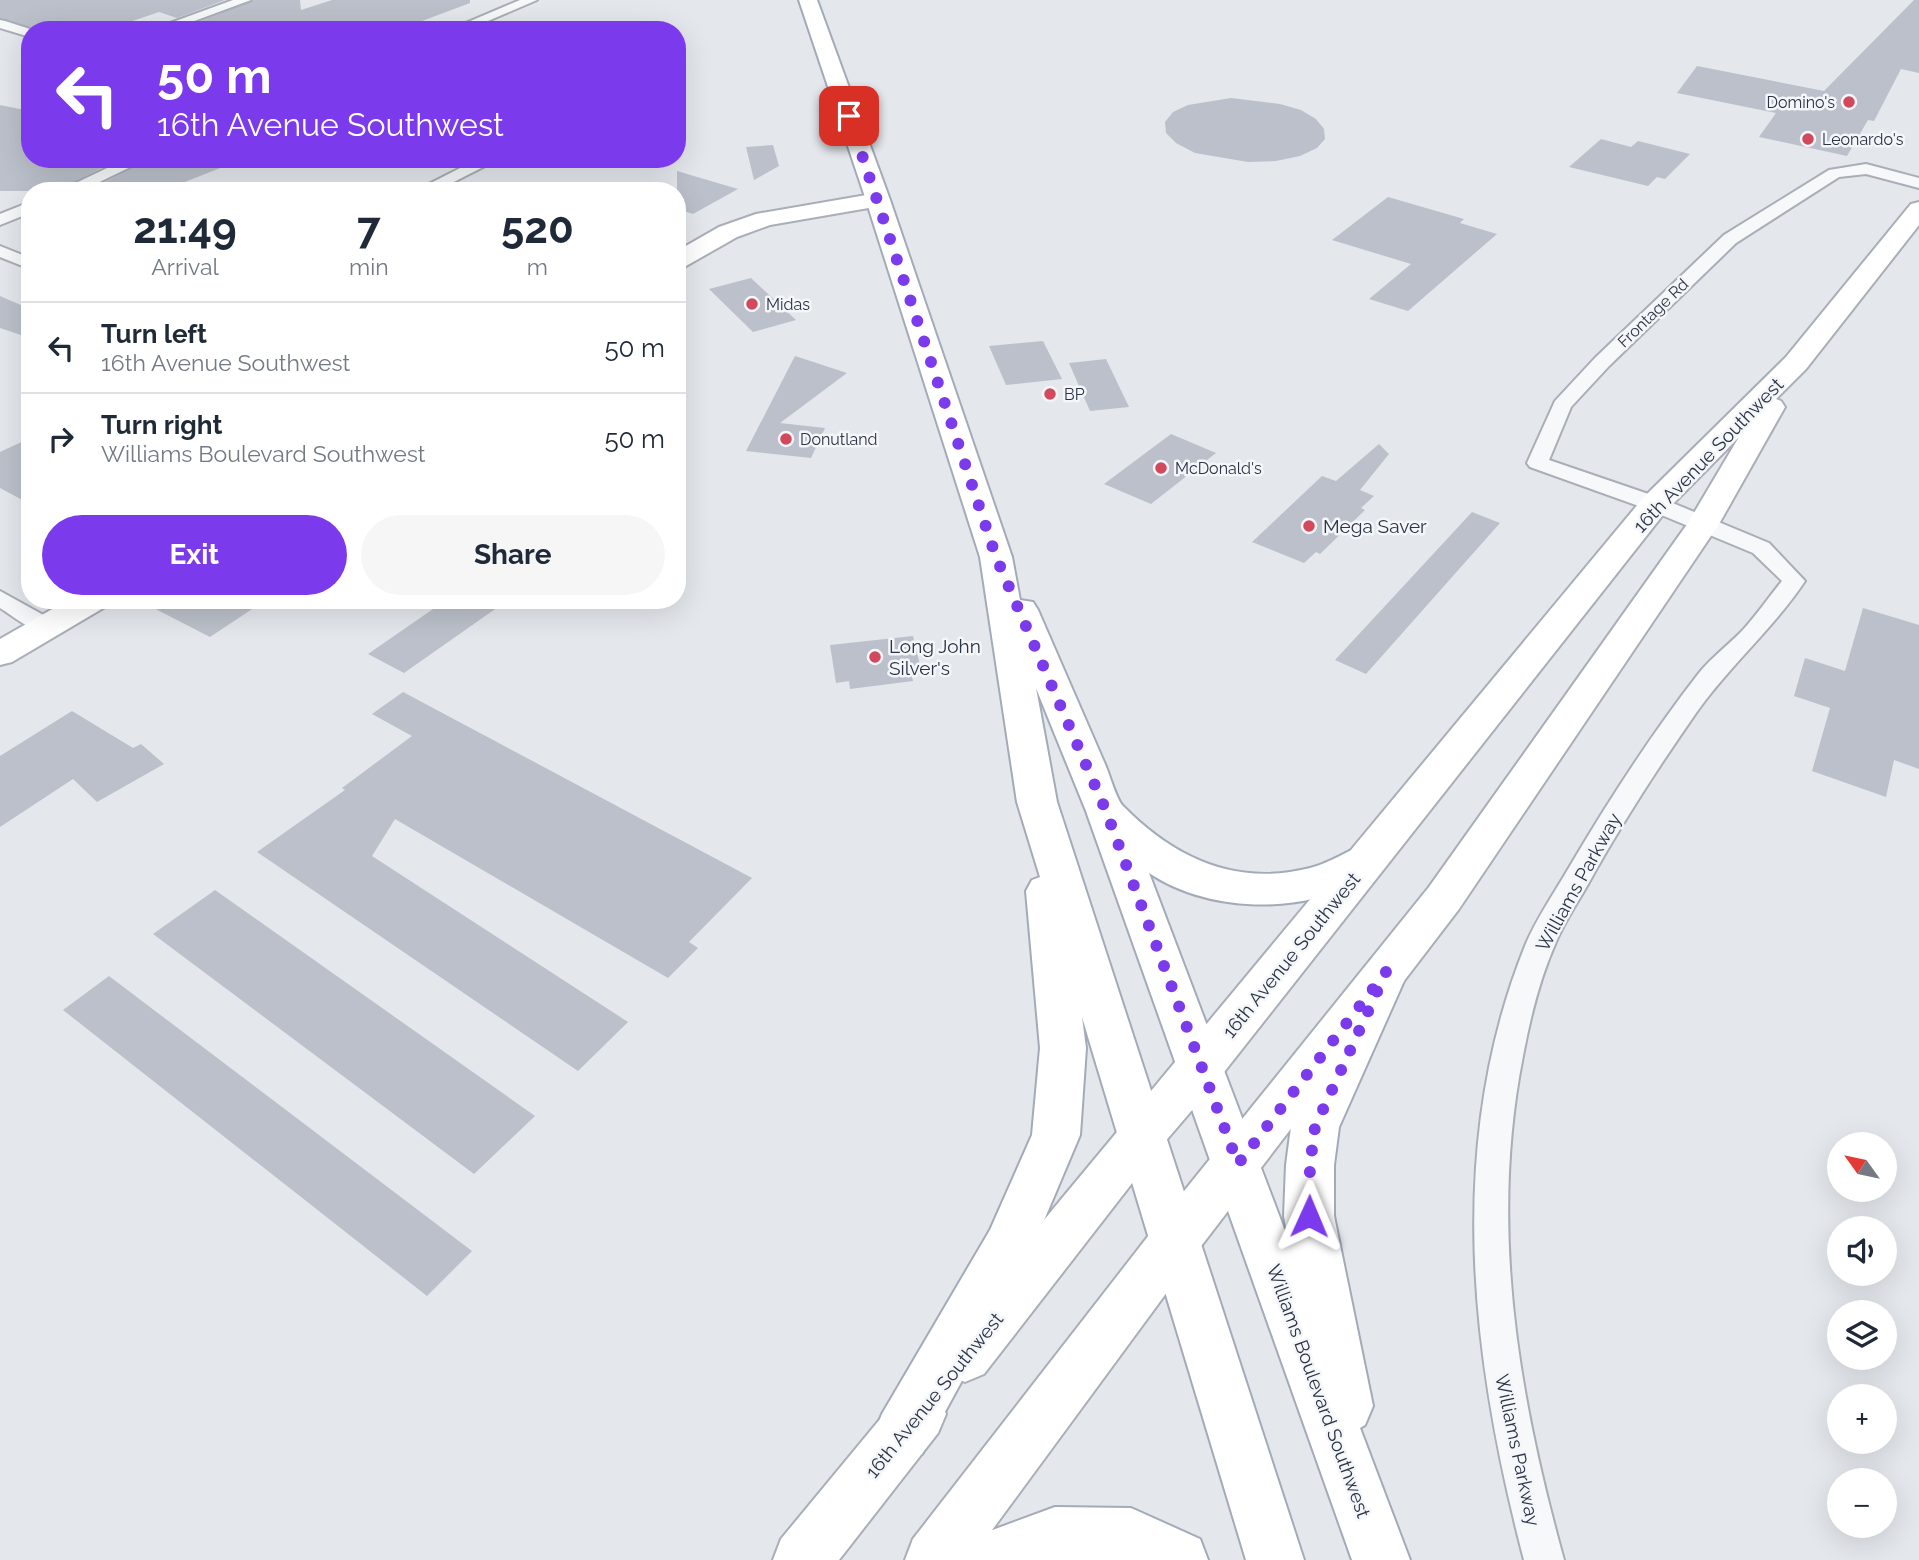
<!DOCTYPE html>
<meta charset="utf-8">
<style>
:root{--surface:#fff;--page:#f6f6f7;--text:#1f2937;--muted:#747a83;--line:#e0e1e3;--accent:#7c3aed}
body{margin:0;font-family:Raleway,sans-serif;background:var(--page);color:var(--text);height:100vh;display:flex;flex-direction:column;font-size:26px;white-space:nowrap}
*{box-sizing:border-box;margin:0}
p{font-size:23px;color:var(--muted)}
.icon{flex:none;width:38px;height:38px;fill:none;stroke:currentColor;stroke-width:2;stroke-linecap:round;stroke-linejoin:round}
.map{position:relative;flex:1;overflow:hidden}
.side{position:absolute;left:21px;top:182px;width:665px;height:427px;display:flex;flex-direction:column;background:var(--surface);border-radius:28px;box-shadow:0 7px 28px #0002}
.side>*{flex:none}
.banner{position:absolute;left:21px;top:21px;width:665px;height:147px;border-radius:28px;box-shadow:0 7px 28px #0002;background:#7c3aed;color:#fff;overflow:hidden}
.needle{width:46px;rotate:303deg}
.controls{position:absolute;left:1827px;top:1132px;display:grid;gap:14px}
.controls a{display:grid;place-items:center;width:70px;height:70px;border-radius:50%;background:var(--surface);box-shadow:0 7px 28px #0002;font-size:35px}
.pin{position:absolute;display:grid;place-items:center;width:60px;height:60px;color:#fff;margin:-30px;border-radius:14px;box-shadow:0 4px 10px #0006}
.me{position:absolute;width:77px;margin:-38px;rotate:1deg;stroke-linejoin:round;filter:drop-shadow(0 0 5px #0008)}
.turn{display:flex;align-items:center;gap:24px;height:147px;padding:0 21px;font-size:32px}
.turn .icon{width:91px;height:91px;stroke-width:2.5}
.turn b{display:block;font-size:49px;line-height:60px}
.eta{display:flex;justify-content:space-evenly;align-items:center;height:119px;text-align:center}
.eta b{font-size:42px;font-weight:700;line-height:49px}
.button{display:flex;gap:14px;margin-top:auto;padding:14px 21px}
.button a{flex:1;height:80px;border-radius:42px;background:var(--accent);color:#fff;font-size:28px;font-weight:700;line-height:80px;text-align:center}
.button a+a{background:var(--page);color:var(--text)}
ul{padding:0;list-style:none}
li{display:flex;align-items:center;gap:21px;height:91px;padding:0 21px;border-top:2px solid var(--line)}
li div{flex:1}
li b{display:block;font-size:26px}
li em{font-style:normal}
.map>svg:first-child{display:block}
.building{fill:#bbc0ca}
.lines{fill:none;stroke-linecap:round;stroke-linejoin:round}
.street-casing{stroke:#a9aeb7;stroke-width:4}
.secondary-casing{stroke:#a9aeb7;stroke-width:4}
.primary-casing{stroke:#a3abb8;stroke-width:4}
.street{fill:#f7f8fa;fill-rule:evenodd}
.secondary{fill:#fff;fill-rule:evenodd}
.primary{fill:#fff;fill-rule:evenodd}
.route{stroke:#7c3aed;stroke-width:12;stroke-dasharray:0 21.6}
.poi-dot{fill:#d1495b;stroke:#f4f6f9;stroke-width:2.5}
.labels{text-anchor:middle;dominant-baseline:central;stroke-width:5;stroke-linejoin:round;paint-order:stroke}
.far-poi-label{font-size:16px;fill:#2b3445;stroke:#f4f6f9;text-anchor:start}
.far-street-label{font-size:16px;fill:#2b3445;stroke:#f4f6f9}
.street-label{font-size:19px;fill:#2b3445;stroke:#f4f6f9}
.poi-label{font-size:19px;fill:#2b3445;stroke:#f4f6f9;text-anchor:start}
</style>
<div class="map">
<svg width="1919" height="1560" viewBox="0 0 1919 1560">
<rect width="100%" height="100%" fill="#e4e7ec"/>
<path class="building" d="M0,0H225L177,18L159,12L106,30H35L0,18Z
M254,0H300L301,10L332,0H470V3L398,30H220L196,23Z
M1914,0H1919V73L1901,69L1874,121L1868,120L1847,156L1759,137L1776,113L1677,93L1697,66L1824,91Z
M1231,98L1280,104L1301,110L1316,119L1324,129L1325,139L1317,148L1300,156L1276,161L1248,162L1195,153L1176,143L1166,133L1165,122L1173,112L1188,105Z
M0,105L30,111V159H119L57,191H0Z
M1601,139L1631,147L1638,141L1690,154L1665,179L1657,177L1648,186L1569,167Z
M773,145L779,166L754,180L746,147Z
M149,159H237L238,161L162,191H88Z
M677,171L738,189L693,214L677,209Z
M1388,197L1464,219L1460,223L1497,234L1408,311L1369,299L1411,264L1332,240Z
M751,278L796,320L753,332L709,289Z
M0,296L30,309V338L0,328Z
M1043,341L1062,379L1006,385L989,346Z
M795,356L847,373L780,423L825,428L811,458L746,451Z
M1106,359L1129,407L1090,411L1069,363Z
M1171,434L1216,453L1151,504L1104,484Z
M30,438V504L0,488V452Z
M1379,444L1389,454L1360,490L1374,496L1361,508L1365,510L1320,554L1316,552L1304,563L1252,542L1322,476L1336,481Z
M1472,512L1500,523L1366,674L1335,660Z
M138,600H266L210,637Z
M446,600H508L404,673L368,654Z
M1863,608L1919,625V769L1894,760L1886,797L1812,771L1830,708L1794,696L1805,658L1845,671Z
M913,636L921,669L910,670L913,681L850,689L849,681L836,683L830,645Z
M403,692L752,878L689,942L698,948L668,978L395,819L372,856L628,1022L578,1071L257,852L345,790L342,788L412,736L372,714Z
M72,711L133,748L141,744L164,764L97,802L73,779L0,827V756Z
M215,890L535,1116L474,1174L153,934Z
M109,976L472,1251L427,1296L63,1010Z"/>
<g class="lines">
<defs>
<path id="street" d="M233,0H251L170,30H151Z
M520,0H537L467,30H449Z
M0,20L5,21L33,30H30V37L0,28Z
M126,159H147L81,191H59Z
M478,159H499L436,191H415Z
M1866,164L1919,178V188L1866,174L1839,177L1736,243L1609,366L1571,407L1549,460L1663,499L1769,543L1805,581C1773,629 1729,666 1696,713C1657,769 1620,826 1587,886C1576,905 1564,923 1556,942C1540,978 1530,1018 1523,1056C1489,1226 1518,1395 1564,1560H1524C1471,1358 1445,1145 1525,946C1536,919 1553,895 1567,871C1607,803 1650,736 1699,673C1711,658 1727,646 1741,632C1756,616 1768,598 1782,581L1753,553L1647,509L1530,467L1527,463L1555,401L1595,358L1724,235L1829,170Z
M30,202V213L0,225V214Z
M0,246L30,258V269L0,257Z
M0,591L56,622L60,627L56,632C37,637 16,618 0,608Z"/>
<path id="secondary" d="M878,193L886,195L890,200L886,205L770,225L737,237L686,266L677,268V251L719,227L756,214Z
M1919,202V225L1806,369L1776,399L1781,401L1785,407L1719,524L1459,909L1192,1258L970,1560H905L913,1539L1156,1226L1429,887L1688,523L1739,437L1666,511L1217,1081L1157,1151L984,1374L965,1382L946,1374L938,1356L946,1338L1644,497L1786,357L1911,204Z
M68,600H110L105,607L12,662L0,665V639Z
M919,1387L938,1395L946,1414L938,1433L839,1560H773L781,1539L900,1395Z"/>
<path id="primary" d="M799,0H817L890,200L1012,557L1020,600L1033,602L1038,610C1060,661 1082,711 1104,762C1109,772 1116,799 1123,806C1174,858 1236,887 1310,868C1331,863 1349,849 1369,843L1383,847L1389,858C1382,871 1370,876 1356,883C1295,915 1206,911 1149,873L1288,1239L1284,1216L1286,1165L1291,1127L1371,960L1386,955L1401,960L1408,972L1339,1127L1334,1165V1216L1373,1406L1365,1425L1360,1428L1410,1560H1352L1086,811L1036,688L1057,802L1304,1560H1246L1082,1017L1086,1048L1080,1135L1026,1263L922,1454L902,1462L882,1454L874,1434L882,1414L990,1230L1032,1135L1040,1048L1026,891L1032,880L1040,877L1017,802L980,557L866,200Z
M1055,1507L1131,1508L1200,1539L1208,1560H960L968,1539Z"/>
</defs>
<use href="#street" class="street-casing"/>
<use href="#secondary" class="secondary-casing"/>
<use href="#primary" class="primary-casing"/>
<use href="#street" class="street"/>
<use href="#secondary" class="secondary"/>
<use href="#primary" class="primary"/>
</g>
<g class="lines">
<path class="route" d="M849,116L996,557L1106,811L1238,1164L1386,972L1315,1127L1310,1165L1309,1216"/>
</g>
<g class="poi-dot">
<circle cx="1849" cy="102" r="7"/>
<circle cx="1808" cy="139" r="7"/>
<circle cx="752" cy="304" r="7"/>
<circle cx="1050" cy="394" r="7"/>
<circle cx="786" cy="439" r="7"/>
<circle cx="1161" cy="468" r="7"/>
<circle cx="1309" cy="526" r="7"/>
<circle cx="875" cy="657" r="7"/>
</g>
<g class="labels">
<g class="far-poi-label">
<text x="1835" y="102" text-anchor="end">Domino's</text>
<text x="1822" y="139">Leonardo's</text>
<text x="766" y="304">Midas</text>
<text x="1064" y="394">BP</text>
<text x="800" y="439">Donutland</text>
<text x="1175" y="468">McDonald's</text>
</g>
<g class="far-street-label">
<text transform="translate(1653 313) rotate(-44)">Frontage Rd</text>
</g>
<g class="street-label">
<text transform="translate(1708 455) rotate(-46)">16th Avenue Southwest</text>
<text transform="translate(1578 882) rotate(-61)">Williams Parkway</text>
<text transform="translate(1291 955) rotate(-51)">16th Avenue Southwest</text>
<text transform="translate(1319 1391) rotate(70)">Williams Boulevard Southwest</text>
<text transform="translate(934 1395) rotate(-51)">16th Avenue Southwest</text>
<text transform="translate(1518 1450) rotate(78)">Williams Parkway</text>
</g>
<g class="poi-label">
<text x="1323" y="526">Mega Saver</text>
<text x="889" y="646">Long John<tspan x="889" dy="22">Silver's</tspan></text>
</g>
</g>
</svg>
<div class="controls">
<a><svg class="needle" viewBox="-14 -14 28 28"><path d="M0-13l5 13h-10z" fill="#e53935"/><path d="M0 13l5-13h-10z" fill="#747a83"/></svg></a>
<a><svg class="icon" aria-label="sound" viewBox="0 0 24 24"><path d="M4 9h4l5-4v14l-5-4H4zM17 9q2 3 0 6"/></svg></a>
<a><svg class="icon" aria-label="layers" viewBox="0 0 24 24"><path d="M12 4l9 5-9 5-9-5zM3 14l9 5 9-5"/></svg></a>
<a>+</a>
<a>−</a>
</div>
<div class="pin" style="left:849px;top:116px;background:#d93025"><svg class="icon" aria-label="arrive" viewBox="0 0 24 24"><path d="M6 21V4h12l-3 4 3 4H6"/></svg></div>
<svg class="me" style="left:1309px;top:1216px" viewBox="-20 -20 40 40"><path d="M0-17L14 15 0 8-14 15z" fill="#7c3aed" stroke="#fff" stroke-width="4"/></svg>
<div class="banner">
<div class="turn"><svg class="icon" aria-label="left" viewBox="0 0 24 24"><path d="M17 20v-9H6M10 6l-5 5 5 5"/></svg><div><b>50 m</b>16th Avenue Southwest</div></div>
</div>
<section class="side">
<div class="eta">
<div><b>21:49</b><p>Arrival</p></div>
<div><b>7</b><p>min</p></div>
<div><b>520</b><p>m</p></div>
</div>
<ul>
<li><svg class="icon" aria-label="left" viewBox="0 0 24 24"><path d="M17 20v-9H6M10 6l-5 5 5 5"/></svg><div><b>Turn left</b><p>16th Avenue Southwest</p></div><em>50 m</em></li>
<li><svg class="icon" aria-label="right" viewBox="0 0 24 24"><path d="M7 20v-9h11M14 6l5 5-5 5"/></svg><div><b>Turn right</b><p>Williams Boulevard Southwest</p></div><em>50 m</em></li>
</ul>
<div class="button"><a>Exit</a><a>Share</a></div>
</section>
</div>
